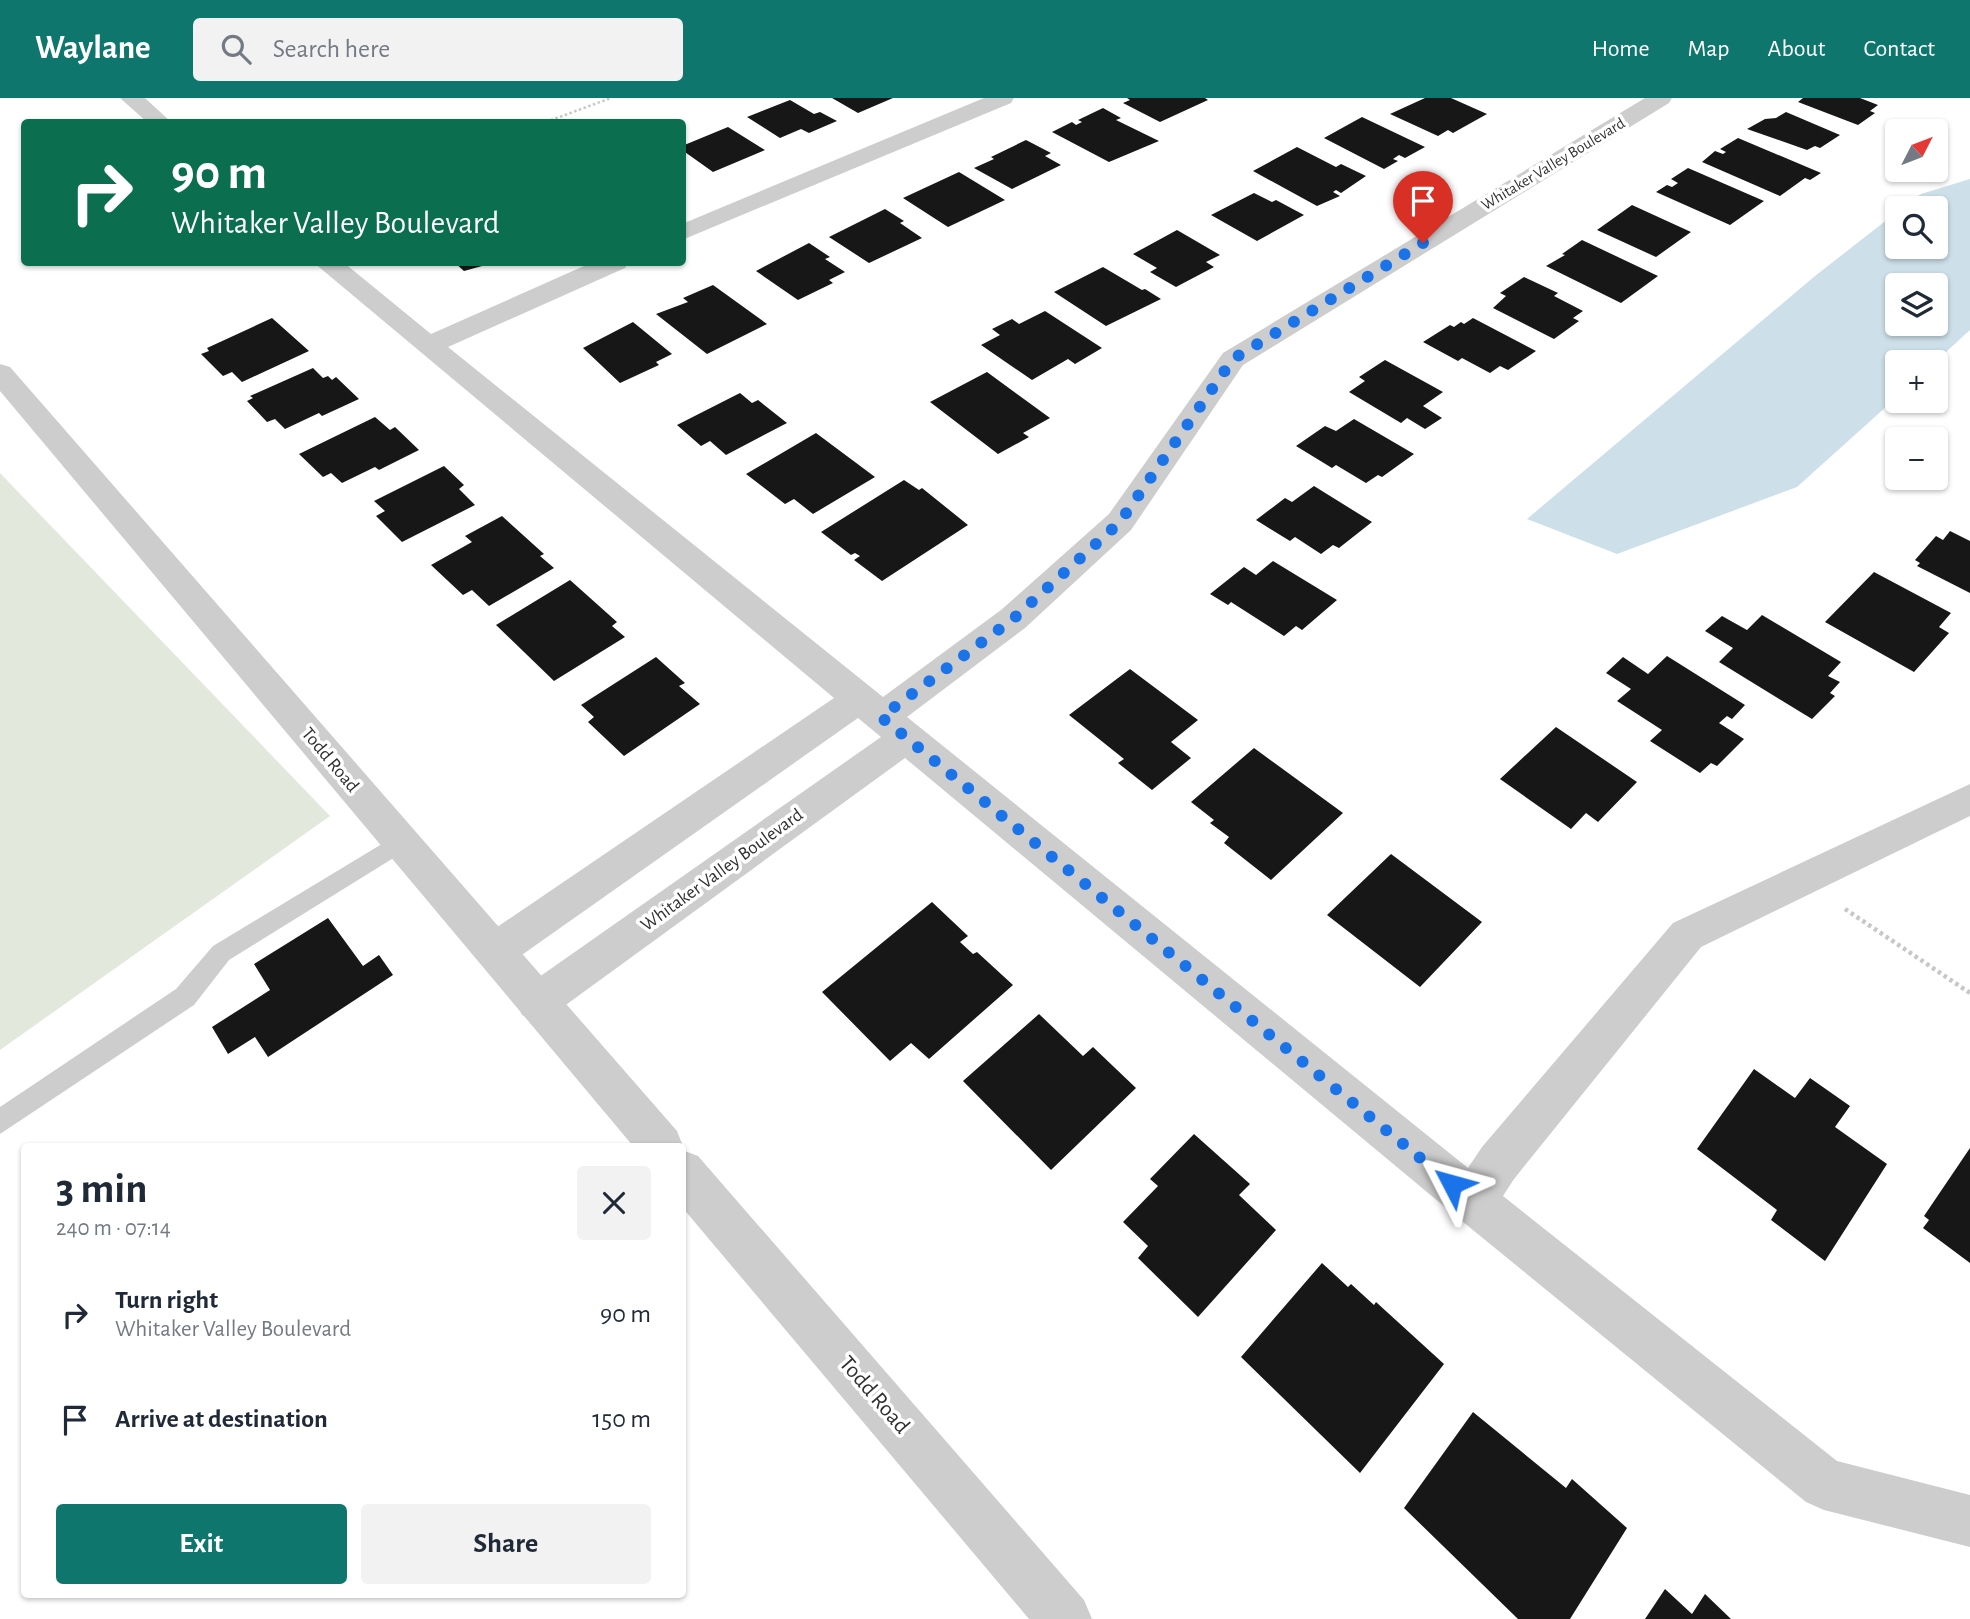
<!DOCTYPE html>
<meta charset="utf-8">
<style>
:root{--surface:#fff;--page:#f2f2f3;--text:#1f2937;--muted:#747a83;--accent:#0f766e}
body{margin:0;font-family:"Alegreya Sans",sans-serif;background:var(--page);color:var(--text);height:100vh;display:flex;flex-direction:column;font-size:26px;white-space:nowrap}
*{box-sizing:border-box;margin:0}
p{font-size:23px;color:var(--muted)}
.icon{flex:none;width:38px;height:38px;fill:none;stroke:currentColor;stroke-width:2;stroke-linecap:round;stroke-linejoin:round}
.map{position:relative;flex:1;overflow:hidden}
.details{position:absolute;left:21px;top:1045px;width:665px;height:455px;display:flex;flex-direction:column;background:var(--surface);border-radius:7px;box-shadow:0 2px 5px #0004}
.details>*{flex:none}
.guide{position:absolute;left:21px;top:21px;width:665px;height:147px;border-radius:7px;box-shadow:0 2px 5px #0004;background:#0b6e4f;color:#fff;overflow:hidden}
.needle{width:46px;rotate:48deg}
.controls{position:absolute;left:1885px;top:21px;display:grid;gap:14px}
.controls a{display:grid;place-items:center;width:63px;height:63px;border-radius:7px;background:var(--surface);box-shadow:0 2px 5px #0004;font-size:35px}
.pin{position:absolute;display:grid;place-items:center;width:60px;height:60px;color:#fff;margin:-72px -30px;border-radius:50% 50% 50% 0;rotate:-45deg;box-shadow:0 0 7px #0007}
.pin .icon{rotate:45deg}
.me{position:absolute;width:77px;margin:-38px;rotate:309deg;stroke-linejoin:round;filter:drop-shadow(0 0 5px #0008)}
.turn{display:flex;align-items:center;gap:24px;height:147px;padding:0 35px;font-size:32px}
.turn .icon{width:91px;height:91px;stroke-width:2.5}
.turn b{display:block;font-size:49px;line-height:60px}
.round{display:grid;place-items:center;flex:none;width:74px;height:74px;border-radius:7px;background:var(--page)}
.overview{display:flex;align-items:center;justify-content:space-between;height:119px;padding:0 35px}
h1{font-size:42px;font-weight:700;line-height:52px}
.button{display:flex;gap:14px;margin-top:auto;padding:14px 35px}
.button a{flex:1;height:80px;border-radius:7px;background:var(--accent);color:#fff;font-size:28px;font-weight:700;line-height:80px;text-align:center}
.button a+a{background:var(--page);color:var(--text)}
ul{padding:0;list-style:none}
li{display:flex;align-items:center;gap:21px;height:105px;padding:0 35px}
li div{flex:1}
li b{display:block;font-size:26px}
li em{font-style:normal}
header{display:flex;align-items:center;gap:42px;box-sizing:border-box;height:98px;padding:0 35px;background:var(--accent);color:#fff}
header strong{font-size:33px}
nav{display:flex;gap:38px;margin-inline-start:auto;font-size:24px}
.search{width:490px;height:63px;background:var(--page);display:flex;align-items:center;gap:18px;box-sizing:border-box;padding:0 24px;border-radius:7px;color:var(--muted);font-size:26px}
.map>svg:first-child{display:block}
.green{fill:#e3e8dc}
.water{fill:#cddfe9;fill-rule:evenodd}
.building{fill:#171717}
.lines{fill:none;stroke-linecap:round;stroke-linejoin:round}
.path-far1{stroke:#c7c7c7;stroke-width:2.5;stroke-dasharray:2.5 2.5;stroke-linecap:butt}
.path{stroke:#c7c7c7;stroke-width:4.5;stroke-dasharray:3.5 3.5;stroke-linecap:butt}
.service{fill:#cdcdcd;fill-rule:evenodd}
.minor{fill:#cdcdcd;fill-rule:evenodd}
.tertiary{fill:#cdcdcd;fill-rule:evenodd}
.route{stroke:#1a73e8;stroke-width:12;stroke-dasharray:0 21.6}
.labels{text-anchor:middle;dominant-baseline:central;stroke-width:7;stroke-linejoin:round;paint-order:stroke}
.far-street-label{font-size:16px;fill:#303030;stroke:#fff}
.street-label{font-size:19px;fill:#303030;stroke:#fff}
.near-street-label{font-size:23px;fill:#303030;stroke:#fff}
</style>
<header>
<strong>Waylane</strong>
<div class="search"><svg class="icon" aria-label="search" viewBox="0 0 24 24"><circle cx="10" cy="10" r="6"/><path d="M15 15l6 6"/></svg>Search here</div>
<nav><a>Home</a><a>Map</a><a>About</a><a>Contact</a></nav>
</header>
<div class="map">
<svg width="1970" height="1521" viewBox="0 0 1970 1521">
<rect width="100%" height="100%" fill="#fff"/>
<path class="green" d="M0,375L330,718L0,952Z"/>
<path class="water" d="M1970,81V232L1935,264H1897V299L1797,389L1617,456L1527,421L1815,178L1897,114V149H1936V110H1902L1921,96ZM1897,187H1936V226H1897Z"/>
<path class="building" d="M832,0H893L858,15Z
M1127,0H1205L1208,2L1160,24L1123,5L1130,2Z
M1425,0H1451L1487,16L1453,35L1448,32L1438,38L1390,16Z
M1803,0H1860L1878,7L1870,13L1875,15L1858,27L1798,4Z
M790,2L814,16L820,14L837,23L809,35L801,31L780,40L747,19Z
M1103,10L1121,20L1116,22L1159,43L1109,64L1052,34L1072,24L1076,27L1082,24L1078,22Z
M1786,14L1840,37L1820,50L1815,48L1807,52L1747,31L1765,21L1776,20Z
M1362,19L1425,49L1405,60L1399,57L1393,61L1398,63L1384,71L1324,40Z
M728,29L765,52L713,74L682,52V48Z
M1738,40L1821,75L1810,82L1805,80L1780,98L1702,64L1715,53L1723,56L1726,54L1720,51Z
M1026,42L1051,55L1045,58L1061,67L1012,91L974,70L994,61L991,59Z
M1297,49L1336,69L1341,66L1366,78L1341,95L1336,92L1333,94L1340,98L1317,108L1253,73Z
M1688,70L1764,103L1730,127L1656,94L1667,87L1672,89L1678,85L1671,81Z
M959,74L1005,102L948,129L903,100Z
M1254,95L1272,104L1276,102L1304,117L1257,143L1211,117Z
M1632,107L1691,134L1656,159L1597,132Z
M885,111L904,123L900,125L922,140L869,165L829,139Z
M1177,132L1220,157L1206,164L1214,169L1176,189L1150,174L1157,170L1133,156Z
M1582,142L1658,178L1621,205L1546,168L1565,157L1562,156Z
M809,145L830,159L825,161L845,174L829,182L833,185L798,202L756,173Z
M454,164H493V165L464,173Z
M1103,169L1142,192L1145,191L1161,201L1106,228L1054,194Z
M1524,179L1558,195L1554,198L1583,213L1573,220L1579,223L1554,241L1493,210L1506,198L1500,195Z
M713,187L767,226L707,256L656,216L688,204L683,200Z
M1045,213L1102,250L1075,266L1068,261L1032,282L981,247L1000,237L992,231L1012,221L1019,226Z
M272,220L309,253L242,284L232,274L223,278L201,256L209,253L207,250Z
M1473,220L1536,253L1508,272L1500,268L1490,275L1462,260L1458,263L1423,244L1450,227L1454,229L1461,224L1464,226Z
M633,224L672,256L656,264L659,267L620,285L583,250Z
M1385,262L1443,294L1423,308L1442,320L1425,331L1407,320L1401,325L1349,294L1365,283L1359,279Z
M313,270L323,280L328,278L332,282L336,279L359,301L322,318L319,315L285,331L275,321L267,324L247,303L253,300L250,298Z
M987,274L1050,320L1023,335L1029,339L998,356L930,304Z
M740,295L752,305L758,302L787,325L726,357L710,343L701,348L677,327Z
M375,319L390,332L395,329L419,352L379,372L375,369L342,385L331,375L323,379L299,356Z
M1354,321L1414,356L1382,379L1378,377L1366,385L1336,367L1332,370L1296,348L1325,328L1336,333Z
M816,335L875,379L813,416L794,401L785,406L746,376Z
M444,368L464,387L459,391L475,407L402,444L376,418L385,413L374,403Z
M904,382L919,392L922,390L968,427L882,483L854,462L860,458L855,455L851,457L821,434Z
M1314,388L1372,424L1339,450L1333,447L1321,456L1295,439L1290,443L1256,422L1285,400L1292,404Z
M502,418L544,456L540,458L554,470L489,508L472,492L463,497L431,467L472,444L465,438Z
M1950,433L1970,443V495L1917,468L1920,465L1915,462L1936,438L1943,442Z
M1273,463L1337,502L1302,532L1296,528L1284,538L1231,504L1228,507L1210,496L1244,469L1256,477Z
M1874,474L1951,515L1939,529L1949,535L1914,574L1825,524Z
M570,482L617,524L612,528L625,539L554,583L496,527Z
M1762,517L1841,564L1828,578L1840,584L1830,595L1835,598L1812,621L1719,564L1733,550L1705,533L1722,518L1747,532Z
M1667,558L1745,607L1732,621L1727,618L1719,625L1744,641L1717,668L1711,665L1700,675L1650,643L1662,632L1617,603L1631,591L1606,575L1623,559L1648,576Z
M656,559L685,585L679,588L700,606L624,658L588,624L594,619L581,607Z
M1130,571L1198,622L1171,644L1191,660L1152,692L1118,665L1124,661L1069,617Z
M1556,629L1637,684L1598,724L1586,715L1571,731L1500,681Z
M1254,650L1343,715L1271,782L1224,745L1229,739L1210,725L1214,722L1191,704Z
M1391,756L1482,824L1420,889L1327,817Z
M932,804L968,838L960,844L973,856L977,854L1013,887L929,961L911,945L890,963L822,894Z
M328,820L363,868L379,857L393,877L268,959L255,939L228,956L212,929L270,892L254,866Z
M1039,916L1083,958L1093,949L1136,990L1051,1072L963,983Z
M1754,971L1795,1000L1810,980L1850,1008L1835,1029L1887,1066L1825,1163L1771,1122L1777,1112L1697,1051Z
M1194,1036L1250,1086L1239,1097L1276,1132L1198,1219L1138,1160L1148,1148L1123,1124L1158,1088L1150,1081Z
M1970,1050V1165L1923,1130L1929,1122L1924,1118Z
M1322,1165L1348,1189L1351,1186L1374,1207L1376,1204L1444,1266L1360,1375L1241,1259Z
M1473,1314L1566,1390L1572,1381L1627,1430L1570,1521H1518L1404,1410Z
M1665,1491L1692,1516L1705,1496L1731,1521H1645Z"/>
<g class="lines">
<path class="path-far1" d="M546,24L611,0"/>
<path class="path" d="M1845,811L1970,895"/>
<path class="service" d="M400,735L408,737L411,744L408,751L229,862L194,907L0,1036V1009L176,891L213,848Z"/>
<path class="minor" d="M120,0H145L171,24H147Z
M984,0H1014L1011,5L682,142V126Z
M1645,0H1672L1669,5L1243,267L1131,432L1025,530L907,619L1468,1070L1482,1049L1673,825L1970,686V718L1701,849L1514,1081L1503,1098L1837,1363L1970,1397V1449L1824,1412L1806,1404L1457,1119L905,660L552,917L537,923L522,917L516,904L522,891L881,639L858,620L509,866L495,871L481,866L475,853L481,840L834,600L313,164H343L431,236L593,164H629L625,170L448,249L883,599L1001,512L1109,416L1223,255Z"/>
<path class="tertiary" d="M0,266L10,269L677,1033L683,1048L682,1050L633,1048L0,293Z
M682,1052L698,1058L1084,1502L1092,1521H1029L682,1109Z"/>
</g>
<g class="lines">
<path class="route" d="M1423,145L1233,261L1120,424L1013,521L881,619L1452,1086"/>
</g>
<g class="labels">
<g class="far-street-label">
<text transform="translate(1553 66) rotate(-31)">Whitaker Valley Boulevard</text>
</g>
<g class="street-label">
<text transform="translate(330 662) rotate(50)">Todd Road</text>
<text transform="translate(722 772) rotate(-36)">Whitaker Valley Boulevard</text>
</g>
<g class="near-street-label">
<text transform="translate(874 1297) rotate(49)">Todd Road</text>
</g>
</g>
</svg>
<div class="controls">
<a><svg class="needle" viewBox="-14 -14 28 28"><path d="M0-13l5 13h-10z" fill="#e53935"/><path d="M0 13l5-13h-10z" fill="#747a83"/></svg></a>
<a><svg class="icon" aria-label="search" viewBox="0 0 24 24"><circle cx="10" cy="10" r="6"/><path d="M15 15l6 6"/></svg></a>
<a><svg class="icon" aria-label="layers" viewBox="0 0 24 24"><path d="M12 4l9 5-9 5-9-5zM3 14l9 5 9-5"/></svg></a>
<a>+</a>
<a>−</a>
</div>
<div class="pin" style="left:1423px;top:145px;background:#d93025"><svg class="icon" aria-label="arrive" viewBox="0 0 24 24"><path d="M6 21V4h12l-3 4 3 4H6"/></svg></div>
<svg class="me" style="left:1452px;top:1086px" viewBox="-20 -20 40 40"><path d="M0-17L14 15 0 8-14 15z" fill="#1a73e8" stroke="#fff" stroke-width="4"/></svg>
<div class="guide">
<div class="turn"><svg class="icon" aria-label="right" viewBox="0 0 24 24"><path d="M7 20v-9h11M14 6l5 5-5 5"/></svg><div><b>90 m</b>Whitaker Valley Boulevard</div></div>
</div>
<section class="details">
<div class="overview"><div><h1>3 min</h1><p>240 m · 07:14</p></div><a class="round"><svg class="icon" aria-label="close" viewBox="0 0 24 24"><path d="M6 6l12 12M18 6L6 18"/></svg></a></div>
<ul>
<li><svg class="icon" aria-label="right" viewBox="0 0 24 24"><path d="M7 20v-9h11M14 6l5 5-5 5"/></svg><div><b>Turn right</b><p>Whitaker Valley Boulevard</p></div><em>90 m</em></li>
<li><svg class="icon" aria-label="arrive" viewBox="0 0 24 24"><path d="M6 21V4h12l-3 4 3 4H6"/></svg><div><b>Arrive at destination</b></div><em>150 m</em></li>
</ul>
<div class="button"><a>Exit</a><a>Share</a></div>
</section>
</div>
